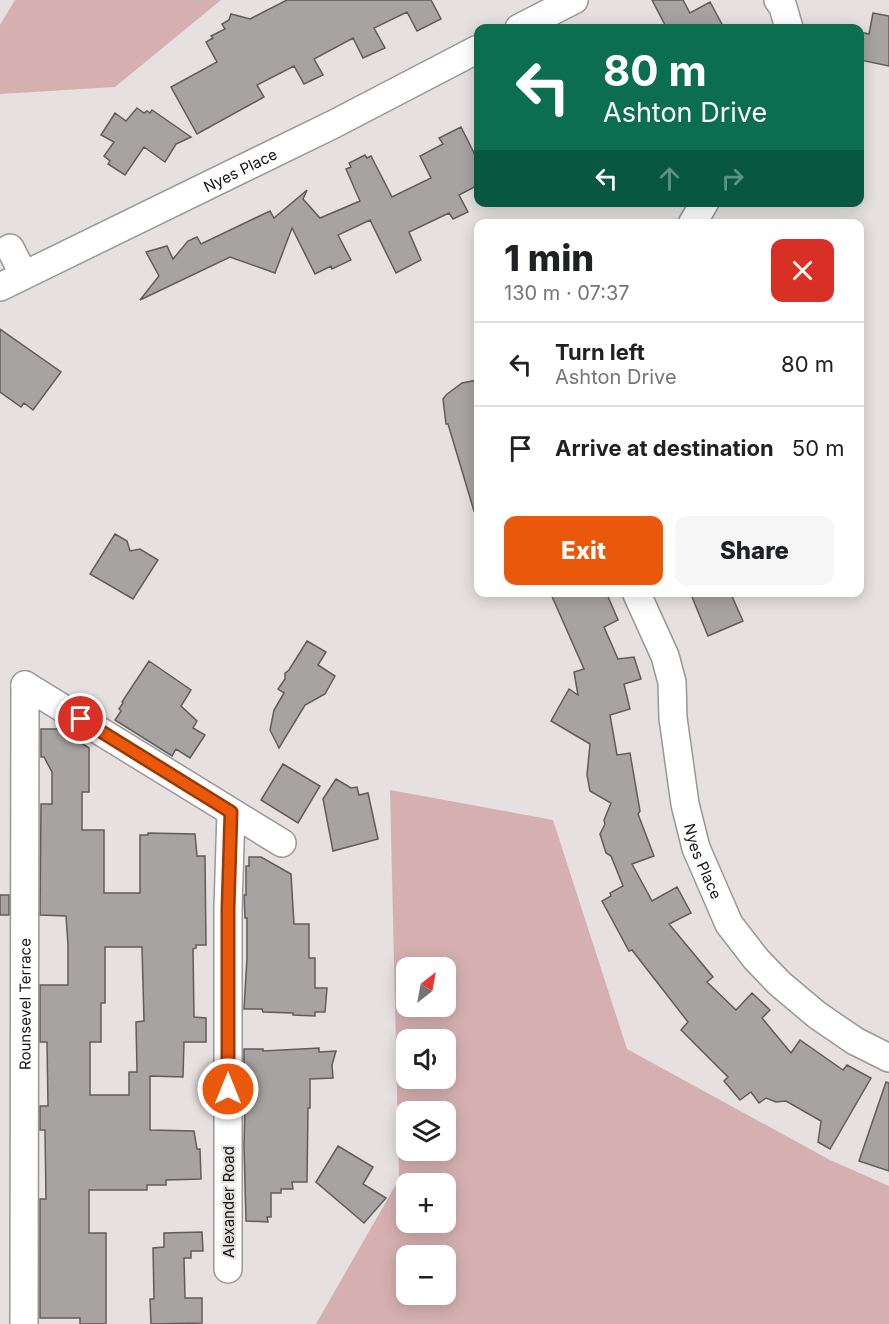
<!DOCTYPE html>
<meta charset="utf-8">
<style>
:root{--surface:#fff;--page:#f6f6f6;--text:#202124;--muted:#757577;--line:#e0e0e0;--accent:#ea580c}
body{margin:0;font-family:Inter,sans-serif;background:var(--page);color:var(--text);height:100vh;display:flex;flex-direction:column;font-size:22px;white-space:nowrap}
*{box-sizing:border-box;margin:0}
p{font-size:20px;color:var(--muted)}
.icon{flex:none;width:33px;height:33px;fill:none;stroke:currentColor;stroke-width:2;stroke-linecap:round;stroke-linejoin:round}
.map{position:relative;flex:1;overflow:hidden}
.side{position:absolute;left:474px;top:219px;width:390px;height:378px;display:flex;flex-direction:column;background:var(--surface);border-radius:12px;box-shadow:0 3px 15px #0003}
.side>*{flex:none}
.banner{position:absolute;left:474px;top:24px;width:390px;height:183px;border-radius:12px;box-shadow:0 3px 15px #0003;background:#0b6e4f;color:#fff;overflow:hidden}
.needle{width:39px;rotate:31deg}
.fabs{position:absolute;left:396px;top:957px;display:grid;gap:12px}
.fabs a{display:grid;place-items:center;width:60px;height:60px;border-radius:12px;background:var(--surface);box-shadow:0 3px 15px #0003;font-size:30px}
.pin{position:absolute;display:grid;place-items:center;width:51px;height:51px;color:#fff;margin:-26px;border:3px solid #fff;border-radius:50%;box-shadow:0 2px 6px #0007}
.me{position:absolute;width:66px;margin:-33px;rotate:0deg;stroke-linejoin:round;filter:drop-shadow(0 0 4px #0008)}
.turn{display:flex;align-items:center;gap:21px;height:126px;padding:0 30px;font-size:27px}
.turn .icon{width:78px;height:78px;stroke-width:2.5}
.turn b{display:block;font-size:42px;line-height:51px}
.lanes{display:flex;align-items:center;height:57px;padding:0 30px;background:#0003;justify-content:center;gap:30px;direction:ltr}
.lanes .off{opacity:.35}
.round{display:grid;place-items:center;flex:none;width:63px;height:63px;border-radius:12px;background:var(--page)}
.headline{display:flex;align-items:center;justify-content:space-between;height:102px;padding:0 30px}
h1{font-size:36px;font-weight:800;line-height:45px}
.primary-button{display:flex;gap:12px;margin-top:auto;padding:12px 30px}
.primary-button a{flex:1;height:69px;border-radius:12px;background:var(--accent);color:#fff;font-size:24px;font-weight:800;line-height:69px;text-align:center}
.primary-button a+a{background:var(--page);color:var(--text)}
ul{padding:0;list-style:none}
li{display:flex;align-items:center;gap:18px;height:84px;padding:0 30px;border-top:2px solid var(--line)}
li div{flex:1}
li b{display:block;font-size:22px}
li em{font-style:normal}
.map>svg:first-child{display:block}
.green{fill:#d6b0b0;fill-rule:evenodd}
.building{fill:#a8a3a3;stroke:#615c5c;stroke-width:1.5;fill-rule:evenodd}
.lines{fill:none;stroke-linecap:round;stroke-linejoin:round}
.minor-casing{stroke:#9c9696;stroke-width:30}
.minor{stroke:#fff;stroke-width:27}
.route-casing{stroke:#983908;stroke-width:15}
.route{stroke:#ea580c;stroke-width:10}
.labels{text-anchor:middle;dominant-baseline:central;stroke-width:4.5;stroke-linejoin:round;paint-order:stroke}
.street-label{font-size:15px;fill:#121010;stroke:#e6e0e0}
</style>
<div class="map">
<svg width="889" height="1324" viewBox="0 0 889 1324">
<rect width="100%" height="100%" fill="#e6e0e0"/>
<path class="green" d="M15,0H221L115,87L0,94V25Z
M390,790L553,820L627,1049L830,1160L889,1186V1324H316L399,1179ZM406,968H446V1006H406ZM406,1040H446V1078H406ZM406,1112H446V1150H406ZM406,1184H446V1222H406ZM406,1256H446V1294H406Z"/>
<path class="building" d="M287,0H431L441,19L417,31L407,12L374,28L385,48L363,58L353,38L314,59L323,75L304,84L294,66L257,85L264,97L197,134L171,87L217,62L206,42L213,38L211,36L225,29L222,24L229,20L231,14L250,19Z
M652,0H683L690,13L710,2L724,28H659L665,25Z
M873,13L889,16V66L860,60V32L869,34Z
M137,108L144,113L147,111L150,113L152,110L191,137L176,144L165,162L144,147L125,175L108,164L110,161L104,156L114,142L101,135L115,113L126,121Z
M461,127L478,161V185L459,195L468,212L453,219L449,213L409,232L421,260L396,273L370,220L338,235L351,260L332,269L331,266L315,274L292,228L275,273L230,257L140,300L159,276L146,252L167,246L173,259L188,241L197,237L201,244L270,211L274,218L307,190L303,199L320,218L360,201L346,169L351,167L349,163L365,155L367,158L371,156L392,197L431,178L420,156L443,144L439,138Z
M0,329L61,372L33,410L24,403L21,407L0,392Z
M478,380V510L474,511L448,424H446L443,399L446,395L462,383Z
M115,534L127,541L130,551L140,549L158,560L133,599L90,574Z
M550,592H606L618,620L604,627L618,659L634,657L641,679L624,684L630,709L610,715L617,755L630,753L640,811L638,814L654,856L632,864L652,901L677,887L691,913L669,924L713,977L707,982L736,1010L752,993L770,1010L762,1018L791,1053L800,1040L843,1070L847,1065L871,1078L830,1149L818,1142L821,1121L786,1101L776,1102L766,1098L759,1103L751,1092L740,1100L724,1081L728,1077L681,1030L688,1022L632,950L629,951L602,901L611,896L610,893L623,886L611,856L606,853L600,834L605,824L604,820L611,803L590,791L587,775L590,744L551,721L569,689L578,695L574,672L584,669Z
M690,592H730L743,621L708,636Z
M307,641L326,652L318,665L335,676L325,694L305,705L279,748L270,730L274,710L284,693L278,689L285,679V673L289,670Z
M149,661L191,690L181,706L197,721L193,728L205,735L190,758L176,749L172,756L115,720L121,711L119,709L123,703L122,702Z
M41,729H60L89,748V792H82V830H104V893H140V835H148V833L195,834L197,856H205L206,945H196V948L193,949L194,1017L206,1018V1042H184L183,1077L150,1076V1130L194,1131L197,1149H200L201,1179L166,1180V1185H147V1190H89V1233H106V1324H80V1318H40V1199H46L45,1130H40V1106H48L47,1042H40V985H68V945L66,916L40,915L41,804H52V772L44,757H41ZM105,947H142L144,1021L136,1022L137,1072H129V1095H90V1042H101V1003H105Z
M283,764L320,786L298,823L261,800Z
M336,779L351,788L357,787L359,795L368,793L378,839L333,851L323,799Z
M249,857H261L291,874L294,924H309V958H315V988H327L325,1012H315V1016L293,1015V1013L263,1012L262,1009H244L247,958V918H245L244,895H246V866H249Z
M0,895H9V915H0Z
M319,1048V1052L336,1051L332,1065L333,1078L310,1079V1108H308L307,1182H292L293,1189H281V1193H271V1217H267L268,1222L246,1221L244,1146L246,1066H244V1049H263V1051Z
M886,1082L889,1083V1171L859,1161Z
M338,1146L373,1167L363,1184L386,1198L364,1223L316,1182Z
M202,1232L203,1251H191V1258H184L185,1298H202V1323L151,1324L150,1299H154L153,1248L164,1247V1233Z"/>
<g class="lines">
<defs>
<g id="minor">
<path d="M778,0L783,7L789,28"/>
<path d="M519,28L574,0"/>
<path d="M692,224L705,202"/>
<path d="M10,248L24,275"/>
<path id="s1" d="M0,287L334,124L478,49"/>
<path id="s2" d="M636,592L665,656L672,682L673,718L685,804L696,848L729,924L756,959L779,983L817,1015L855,1041L889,1058"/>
<path d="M25,685L282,843"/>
<path d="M228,1269V908L231,812"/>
<path id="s3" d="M24,1324L25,685"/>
</g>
</defs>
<use href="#minor" class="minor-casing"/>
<use href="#minor" class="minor"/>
</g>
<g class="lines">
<defs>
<path id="route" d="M81,719L231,812L228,908V1089"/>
</defs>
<use href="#route" class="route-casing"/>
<use href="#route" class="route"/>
</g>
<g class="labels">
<g class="street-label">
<text stroke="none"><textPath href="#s1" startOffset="267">Nyes Place</textPath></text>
<text stroke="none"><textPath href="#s2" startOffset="280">Nyes Place</textPath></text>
<text stroke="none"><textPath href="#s3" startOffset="320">Rounsevel Terrace</textPath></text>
<text transform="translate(228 1202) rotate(-90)">Alexander Road</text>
</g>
</g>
</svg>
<div class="fabs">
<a><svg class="needle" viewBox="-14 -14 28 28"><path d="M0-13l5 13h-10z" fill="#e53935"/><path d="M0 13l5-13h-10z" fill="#757577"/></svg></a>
<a><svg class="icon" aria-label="sound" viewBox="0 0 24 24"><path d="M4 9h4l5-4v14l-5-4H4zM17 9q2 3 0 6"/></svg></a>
<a><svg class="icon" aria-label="layers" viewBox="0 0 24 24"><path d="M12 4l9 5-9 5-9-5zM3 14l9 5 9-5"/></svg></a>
<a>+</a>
<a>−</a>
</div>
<div class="pin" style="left:81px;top:719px;background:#d93025"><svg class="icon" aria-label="arrive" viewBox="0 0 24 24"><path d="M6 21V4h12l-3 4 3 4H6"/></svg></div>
<svg class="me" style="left:228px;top:1089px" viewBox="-20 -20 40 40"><circle r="17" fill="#ea580c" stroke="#fff" stroke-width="3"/><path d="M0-11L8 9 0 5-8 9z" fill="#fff"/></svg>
<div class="banner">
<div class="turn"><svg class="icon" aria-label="left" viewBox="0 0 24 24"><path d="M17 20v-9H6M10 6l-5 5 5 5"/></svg><div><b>80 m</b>Ashton Drive</div></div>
<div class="lanes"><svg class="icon" aria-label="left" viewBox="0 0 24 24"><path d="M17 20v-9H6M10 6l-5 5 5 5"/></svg><svg class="icon off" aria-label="ahead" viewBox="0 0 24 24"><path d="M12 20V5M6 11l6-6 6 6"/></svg><svg class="icon off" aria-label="right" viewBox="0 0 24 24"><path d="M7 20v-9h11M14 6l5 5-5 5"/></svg></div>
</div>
<section class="side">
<div class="headline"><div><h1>1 min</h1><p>130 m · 07:37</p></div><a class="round" style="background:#d93025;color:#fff"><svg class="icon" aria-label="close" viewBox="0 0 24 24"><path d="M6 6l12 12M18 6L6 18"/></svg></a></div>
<ul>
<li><svg class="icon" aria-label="left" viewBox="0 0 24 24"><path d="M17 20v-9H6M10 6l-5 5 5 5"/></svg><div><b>Turn left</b><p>Ashton Drive</p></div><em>80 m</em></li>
<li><svg class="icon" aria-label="arrive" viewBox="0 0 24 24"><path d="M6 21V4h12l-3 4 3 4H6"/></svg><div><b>Arrive at destination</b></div><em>50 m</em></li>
</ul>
<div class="primary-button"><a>Exit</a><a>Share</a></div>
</section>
</div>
